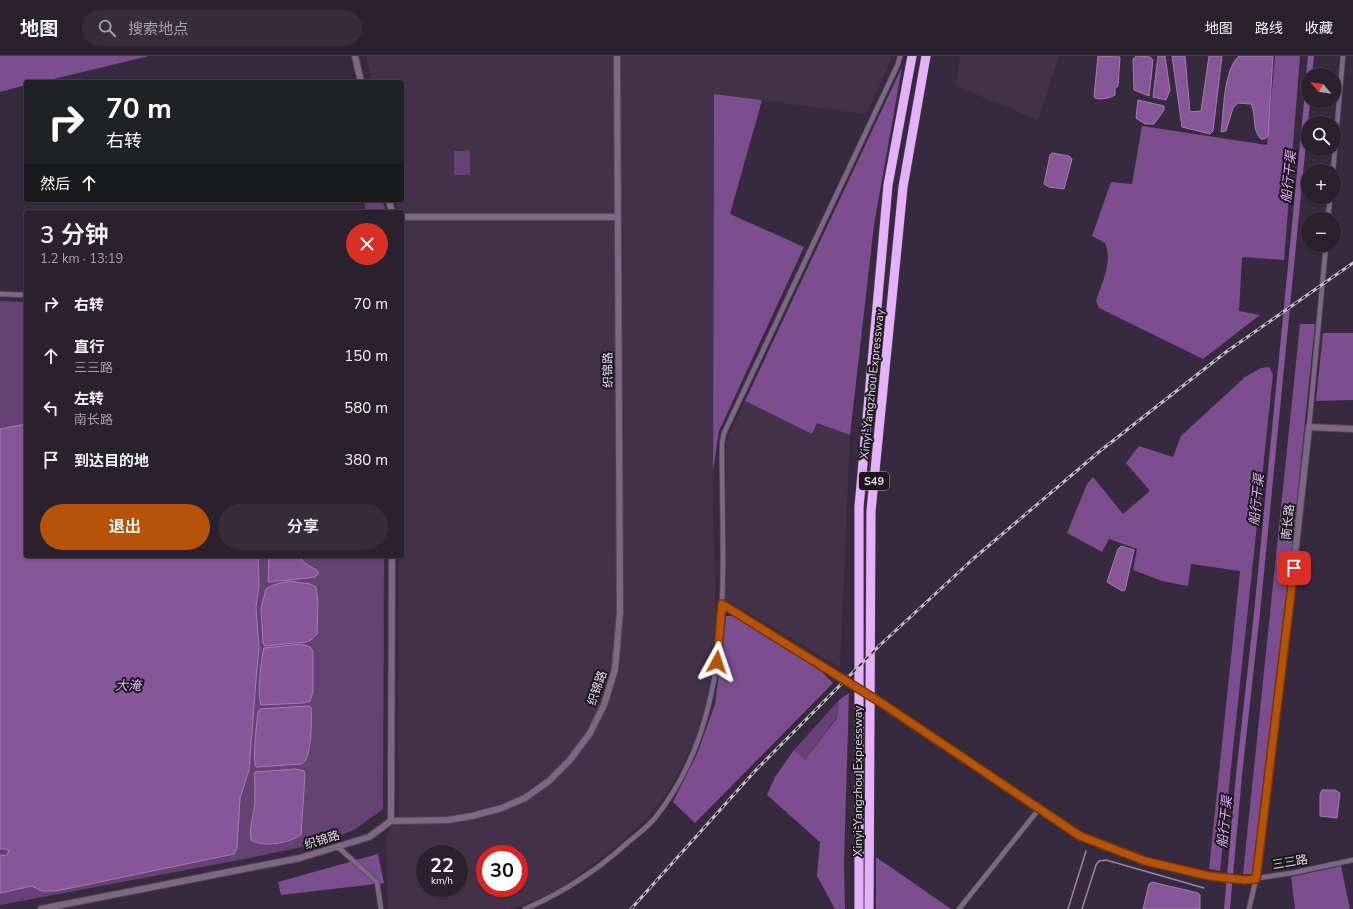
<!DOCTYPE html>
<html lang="zh">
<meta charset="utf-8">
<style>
:root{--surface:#2a202e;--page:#362d3a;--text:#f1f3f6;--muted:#a5a3aa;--line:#463e4a;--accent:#b45309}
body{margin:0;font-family:"Nunito Sans","Noto Sans SC",sans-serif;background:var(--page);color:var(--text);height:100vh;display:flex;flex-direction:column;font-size:15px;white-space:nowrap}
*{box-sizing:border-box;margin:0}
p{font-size:13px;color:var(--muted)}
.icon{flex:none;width:22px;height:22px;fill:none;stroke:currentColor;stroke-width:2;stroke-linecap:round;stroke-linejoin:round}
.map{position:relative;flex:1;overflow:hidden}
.details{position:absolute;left:24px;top:154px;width:380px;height:348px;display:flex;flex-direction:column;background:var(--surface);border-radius:4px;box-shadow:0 1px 3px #0004,0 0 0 1px var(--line)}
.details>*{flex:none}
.banner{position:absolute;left:24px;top:24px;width:380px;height:122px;border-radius:4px;box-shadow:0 1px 3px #0004,0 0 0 1px var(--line);background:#202124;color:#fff;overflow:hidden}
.needle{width:26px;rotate:298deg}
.buttons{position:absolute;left:1301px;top:12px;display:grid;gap:8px}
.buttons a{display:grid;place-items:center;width:40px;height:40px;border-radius:50%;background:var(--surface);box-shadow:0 1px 3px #0004,0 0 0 1px var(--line);font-size:20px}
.speed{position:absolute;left:416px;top:789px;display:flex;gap:8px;font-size:20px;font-weight:700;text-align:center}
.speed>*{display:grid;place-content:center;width:52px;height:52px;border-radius:50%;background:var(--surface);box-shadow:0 1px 3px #0004,0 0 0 1px var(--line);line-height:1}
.speed small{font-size:10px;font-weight:400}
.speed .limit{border:6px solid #d22;background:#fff;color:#111}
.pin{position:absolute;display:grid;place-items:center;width:34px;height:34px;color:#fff;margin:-17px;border-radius:8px;box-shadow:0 2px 6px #0006}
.me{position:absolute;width:44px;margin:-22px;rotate:5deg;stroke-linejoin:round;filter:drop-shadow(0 0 3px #0008)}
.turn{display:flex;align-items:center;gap:14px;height:84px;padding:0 16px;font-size:18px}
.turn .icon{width:52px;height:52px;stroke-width:2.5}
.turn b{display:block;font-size:28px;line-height:34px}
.then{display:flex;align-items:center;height:38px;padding:0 16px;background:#0003;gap:8px;font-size:15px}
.round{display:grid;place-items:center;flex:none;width:42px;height:42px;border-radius:21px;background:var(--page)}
.headline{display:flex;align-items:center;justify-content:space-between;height:68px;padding:0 16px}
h1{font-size:24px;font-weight:600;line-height:30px}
.primary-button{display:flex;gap:8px;margin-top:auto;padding:8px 16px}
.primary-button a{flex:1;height:46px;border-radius:24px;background:var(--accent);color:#fff;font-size:16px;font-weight:600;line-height:46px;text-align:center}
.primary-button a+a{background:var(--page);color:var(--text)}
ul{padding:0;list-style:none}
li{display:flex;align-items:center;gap:12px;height:52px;padding:0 16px}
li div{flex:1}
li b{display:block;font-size:15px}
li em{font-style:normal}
header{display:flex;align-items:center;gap:24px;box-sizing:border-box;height:56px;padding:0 20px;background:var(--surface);border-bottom:1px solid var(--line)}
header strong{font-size:19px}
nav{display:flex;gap:22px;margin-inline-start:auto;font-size:14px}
.search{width:280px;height:36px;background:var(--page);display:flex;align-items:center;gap:10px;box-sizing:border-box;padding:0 14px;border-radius:22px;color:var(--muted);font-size:15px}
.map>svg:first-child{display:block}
.built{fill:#43314a;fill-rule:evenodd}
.green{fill:#664274}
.forest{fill:#7c4d8f}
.water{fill:#865698;stroke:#a27eaf}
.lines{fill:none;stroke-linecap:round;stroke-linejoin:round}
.stream{stroke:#a27eaf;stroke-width:1.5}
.canal{stroke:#865698;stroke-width:6}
.minor-casing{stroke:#534659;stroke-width:6}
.tertiary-casing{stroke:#534659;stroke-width:8}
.motorway-casing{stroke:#534659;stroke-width:10}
.minor{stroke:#7c6784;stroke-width:4.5}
.tertiary{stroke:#7c6784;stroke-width:6}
.motorway{stroke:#e5b1fa;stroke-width:9}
.rail-casing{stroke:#c5bcc9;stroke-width:3}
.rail{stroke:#1c161e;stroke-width:1.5;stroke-dasharray:4.5;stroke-linecap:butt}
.minor-bridge-casing{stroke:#534659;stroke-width:6;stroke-linecap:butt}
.minor-bridge{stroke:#7c6784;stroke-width:4.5}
.route-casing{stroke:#753606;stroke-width:10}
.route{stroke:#b45309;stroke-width:7}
.labels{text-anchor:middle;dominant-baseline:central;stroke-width:4;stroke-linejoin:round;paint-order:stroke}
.shield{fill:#1c161e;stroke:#a79faa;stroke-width:1}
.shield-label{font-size:11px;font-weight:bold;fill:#e2dae6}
.street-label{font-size:12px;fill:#e2dae6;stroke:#1c161e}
.water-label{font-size:13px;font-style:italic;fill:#e5b1fb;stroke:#1c161e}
</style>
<header>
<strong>地图</strong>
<div class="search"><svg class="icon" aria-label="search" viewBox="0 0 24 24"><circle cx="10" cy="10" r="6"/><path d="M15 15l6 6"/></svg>搜索地点</div>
<nav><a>地图</a><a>路线</a><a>收藏</a></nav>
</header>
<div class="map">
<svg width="1353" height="853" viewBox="0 0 1353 853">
<rect width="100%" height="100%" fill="#382a3e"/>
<path class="built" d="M366,0H891L889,9L866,58L714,38L713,457L716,556L713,603L706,650L696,681L684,707L665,740L645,764L619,788L568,827L539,843L509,853H388L386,782L398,757V500H402V156H398L396,144H402V26H372ZM425,798H459V832H425ZM485,798H519V832H485Z
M960,0H1059L1038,64L956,30Z
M745,345L812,378L817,367L850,379L840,611L725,543L726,386Z"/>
<path class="green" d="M454,95H470V119H454Z
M365,144H383L385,156H365Z
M0,245L26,246V500H384L383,753L354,774L321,787L239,804L0,849Z
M839,644L837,661L805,704L794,694Z"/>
<path class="forest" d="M0,0H149L41,26H26V29L0,36Z
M1275,0H1300L1284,204L1242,201L1239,255L1260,259L1203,303L1099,252L1096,245C1102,226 1113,206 1105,187L1092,180L1111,126L1132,128L1142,70L1267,89Z
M902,11L874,169L850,379L817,367L812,378L745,345Z
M714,38L762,44L730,158L804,191L719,375L713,415Z
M1300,268H1315L1293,482L1253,818H1243Z
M1323,277H1353V344L1316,345Z
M1269,311L1273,318L1220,815L1209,813L1240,515L1191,508L1188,530L1162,525L1133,514L1137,493L1109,483L1102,496L1067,477L1087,428L1093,421L1123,458L1150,435L1126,407L1139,390L1173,401L1181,380L1245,321L1261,312Z
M726,560H733L821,615L833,627L695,767L673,746L697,698L715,648Z
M849,637L844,807L845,853H835L817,820L820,786L767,739L775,721L794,694L805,704L837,662L839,644Z
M378,798L384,827L281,839L278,826Z
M876,801L951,853H876Z
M1341,810L1350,853H1295L1291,821Z"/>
<path class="water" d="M1098,0L1120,1L1118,30L1115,32V39C1110,42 1098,45 1094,41Z
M1136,0L1150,1L1153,4L1149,40L1134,34L1133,3Z
M1158,0H1165L1170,34L1166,44L1153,41Z
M1172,0H1185L1190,56L1201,55L1209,0H1222L1213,75L1210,78L1182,71Z
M1239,0H1273L1268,80L1265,83H1261C1251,73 1257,60 1251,48L1238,47L1233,52L1226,75L1221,76C1224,56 1223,14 1239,0Z
M1138,44L1164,50V54L1154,68H1145L1136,62Z
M1052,97L1069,100L1072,103L1064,133L1049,131L1044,128L1050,99Z
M26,368V500H258L259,530L256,551L259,592L256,624L249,714L240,742L237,792L234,798L56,835H42L32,830L0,837V799L6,800L9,795L7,793H0V373Z
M1121,490L1134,494L1125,534L1122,535L1107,526L1118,493Z
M269,500H299C306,512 315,510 319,517L315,521L308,522L268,526Z
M289,525L310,528L316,531L318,546L317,578L311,584L306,586L265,590L263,587L261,552L266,533L273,529Z
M302,588L310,591L313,595V636L310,645L304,647L261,649C257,642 261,601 264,592Z
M308,650L311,651C312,662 312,703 302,708L256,711C252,704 257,666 258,656L260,653Z
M295,713L304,715L305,719L301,779C289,787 263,792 251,784C249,775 252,764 254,754C256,742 254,728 255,716Z
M1322,734H1335L1340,737L1337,762L1320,760V739Z
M1152,826L1198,837L1200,839V853H1143L1149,828Z"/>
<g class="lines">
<path class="stream" d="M1068,853L1086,795
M1082,853L1096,809L1099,805L1106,804L1204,832"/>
<path class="canal" d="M1309,19L1311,0
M1227,853L1239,719L1257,557L1308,36"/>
<defs>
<path id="minor" d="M1333,115L1343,0
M1328,163L1330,141
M0,238L26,239
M1309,371L1326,189
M722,548L830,613
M892,654L1080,780L1145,805L1209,820L1245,824L1292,817L1353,804
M338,791L377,826L381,853
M525,853C562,837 595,816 626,788C635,780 647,772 655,762C739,657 721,512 722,387L724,377L898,8L900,0
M959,853L1039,753
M1249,853L1256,823"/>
<path id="tertiary" d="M355,0L361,26
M389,144L392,156
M402,161H617
M391,765L392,500
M1256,823L1297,481L1309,371L1353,373
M41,853L300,802L369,781L391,765L448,764L472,760L502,752L525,742L549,725L570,704L590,677L604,649L615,613L620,556L617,0"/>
<path id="motorway" d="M859,853V451L888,129L912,0
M869,853L871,455L903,131L926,0"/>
</defs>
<use href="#minor" class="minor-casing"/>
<use href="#tertiary" class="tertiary-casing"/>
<use href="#motorway" class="motorway-casing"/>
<use href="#minor" class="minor"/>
<use href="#tertiary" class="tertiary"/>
<use href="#motorway" class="motorway"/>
<defs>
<path id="rail" d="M631,853L755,715L880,589L973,503L1100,395L1226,296L1353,207"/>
</defs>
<use href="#rail" class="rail-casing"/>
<use href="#rail" class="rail"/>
<defs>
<path id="minor-bridge" d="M830,613L892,654"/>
</defs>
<use href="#minor-bridge" class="minor-bridge-casing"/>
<use href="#minor-bridge" class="minor-bridge"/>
</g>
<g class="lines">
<defs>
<path id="route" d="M717,606L722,548L880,646L1080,780L1145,805L1209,820L1245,824L1256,823L1294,512"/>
</defs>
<use href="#route" class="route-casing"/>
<use href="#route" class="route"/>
</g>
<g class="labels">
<rect class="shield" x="859" y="416" width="30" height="18" rx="3"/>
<g class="shield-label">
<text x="874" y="425">S49</text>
</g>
<g class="street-label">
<text transform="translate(608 314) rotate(-91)">织锦路</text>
<text transform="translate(872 328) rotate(-84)">Xinyi-Yangzhou Expressway</text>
<text transform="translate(1288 466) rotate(-84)">南长路</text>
<text transform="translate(597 632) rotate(-71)">织锦路</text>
<text transform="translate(858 725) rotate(-90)">Xinyi-Yangzhou Expressway</text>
<text transform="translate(322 784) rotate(-17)">织锦路</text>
<text transform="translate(1290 806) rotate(-10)">三三路</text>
</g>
<g class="water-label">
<text transform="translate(1289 121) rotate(-84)">船行干渠</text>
<text transform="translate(1257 444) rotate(-84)">船行干渠</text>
<text x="128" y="630">大淹</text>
<text transform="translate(1225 766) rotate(-84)">船行干渠</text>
</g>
</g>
</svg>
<div class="buttons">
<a><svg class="needle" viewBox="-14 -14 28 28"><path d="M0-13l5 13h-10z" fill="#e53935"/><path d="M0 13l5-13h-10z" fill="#a5a3aa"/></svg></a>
<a><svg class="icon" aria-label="search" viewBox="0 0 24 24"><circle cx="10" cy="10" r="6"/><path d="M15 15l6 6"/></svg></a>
<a>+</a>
<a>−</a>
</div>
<div class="speed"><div>22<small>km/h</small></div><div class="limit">30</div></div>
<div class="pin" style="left:1294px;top:512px;background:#d93025"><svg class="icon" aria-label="arrive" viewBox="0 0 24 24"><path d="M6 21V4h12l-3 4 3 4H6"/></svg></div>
<svg class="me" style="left:717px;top:606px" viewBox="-20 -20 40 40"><path d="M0-17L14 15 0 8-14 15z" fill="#b45309" stroke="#fff" stroke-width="4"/></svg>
<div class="banner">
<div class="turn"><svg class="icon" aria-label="right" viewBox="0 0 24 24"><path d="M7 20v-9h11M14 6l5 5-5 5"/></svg><div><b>70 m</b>右转</div></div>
<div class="then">然后<svg class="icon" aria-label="ahead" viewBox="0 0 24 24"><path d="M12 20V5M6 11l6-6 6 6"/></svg></div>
</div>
<section class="details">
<div class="headline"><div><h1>3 分钟</h1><p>1.2 km · 13:19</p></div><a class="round" style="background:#d93025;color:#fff"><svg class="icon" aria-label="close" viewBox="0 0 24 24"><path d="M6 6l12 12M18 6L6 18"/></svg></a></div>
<ul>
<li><svg class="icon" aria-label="right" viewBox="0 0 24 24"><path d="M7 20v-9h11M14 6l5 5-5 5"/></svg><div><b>右转</b></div><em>70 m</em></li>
<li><svg class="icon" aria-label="ahead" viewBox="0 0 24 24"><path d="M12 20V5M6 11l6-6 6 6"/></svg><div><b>直行</b><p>三三路</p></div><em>150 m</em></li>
<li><svg class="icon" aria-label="left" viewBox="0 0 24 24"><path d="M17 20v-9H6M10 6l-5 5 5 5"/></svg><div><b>左转</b><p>南长路</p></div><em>580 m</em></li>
<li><svg class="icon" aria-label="arrive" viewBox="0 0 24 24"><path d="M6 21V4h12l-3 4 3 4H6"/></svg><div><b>到达目的地</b></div><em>380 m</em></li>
</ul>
<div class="primary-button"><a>退出</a><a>分享</a></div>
</section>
</div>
